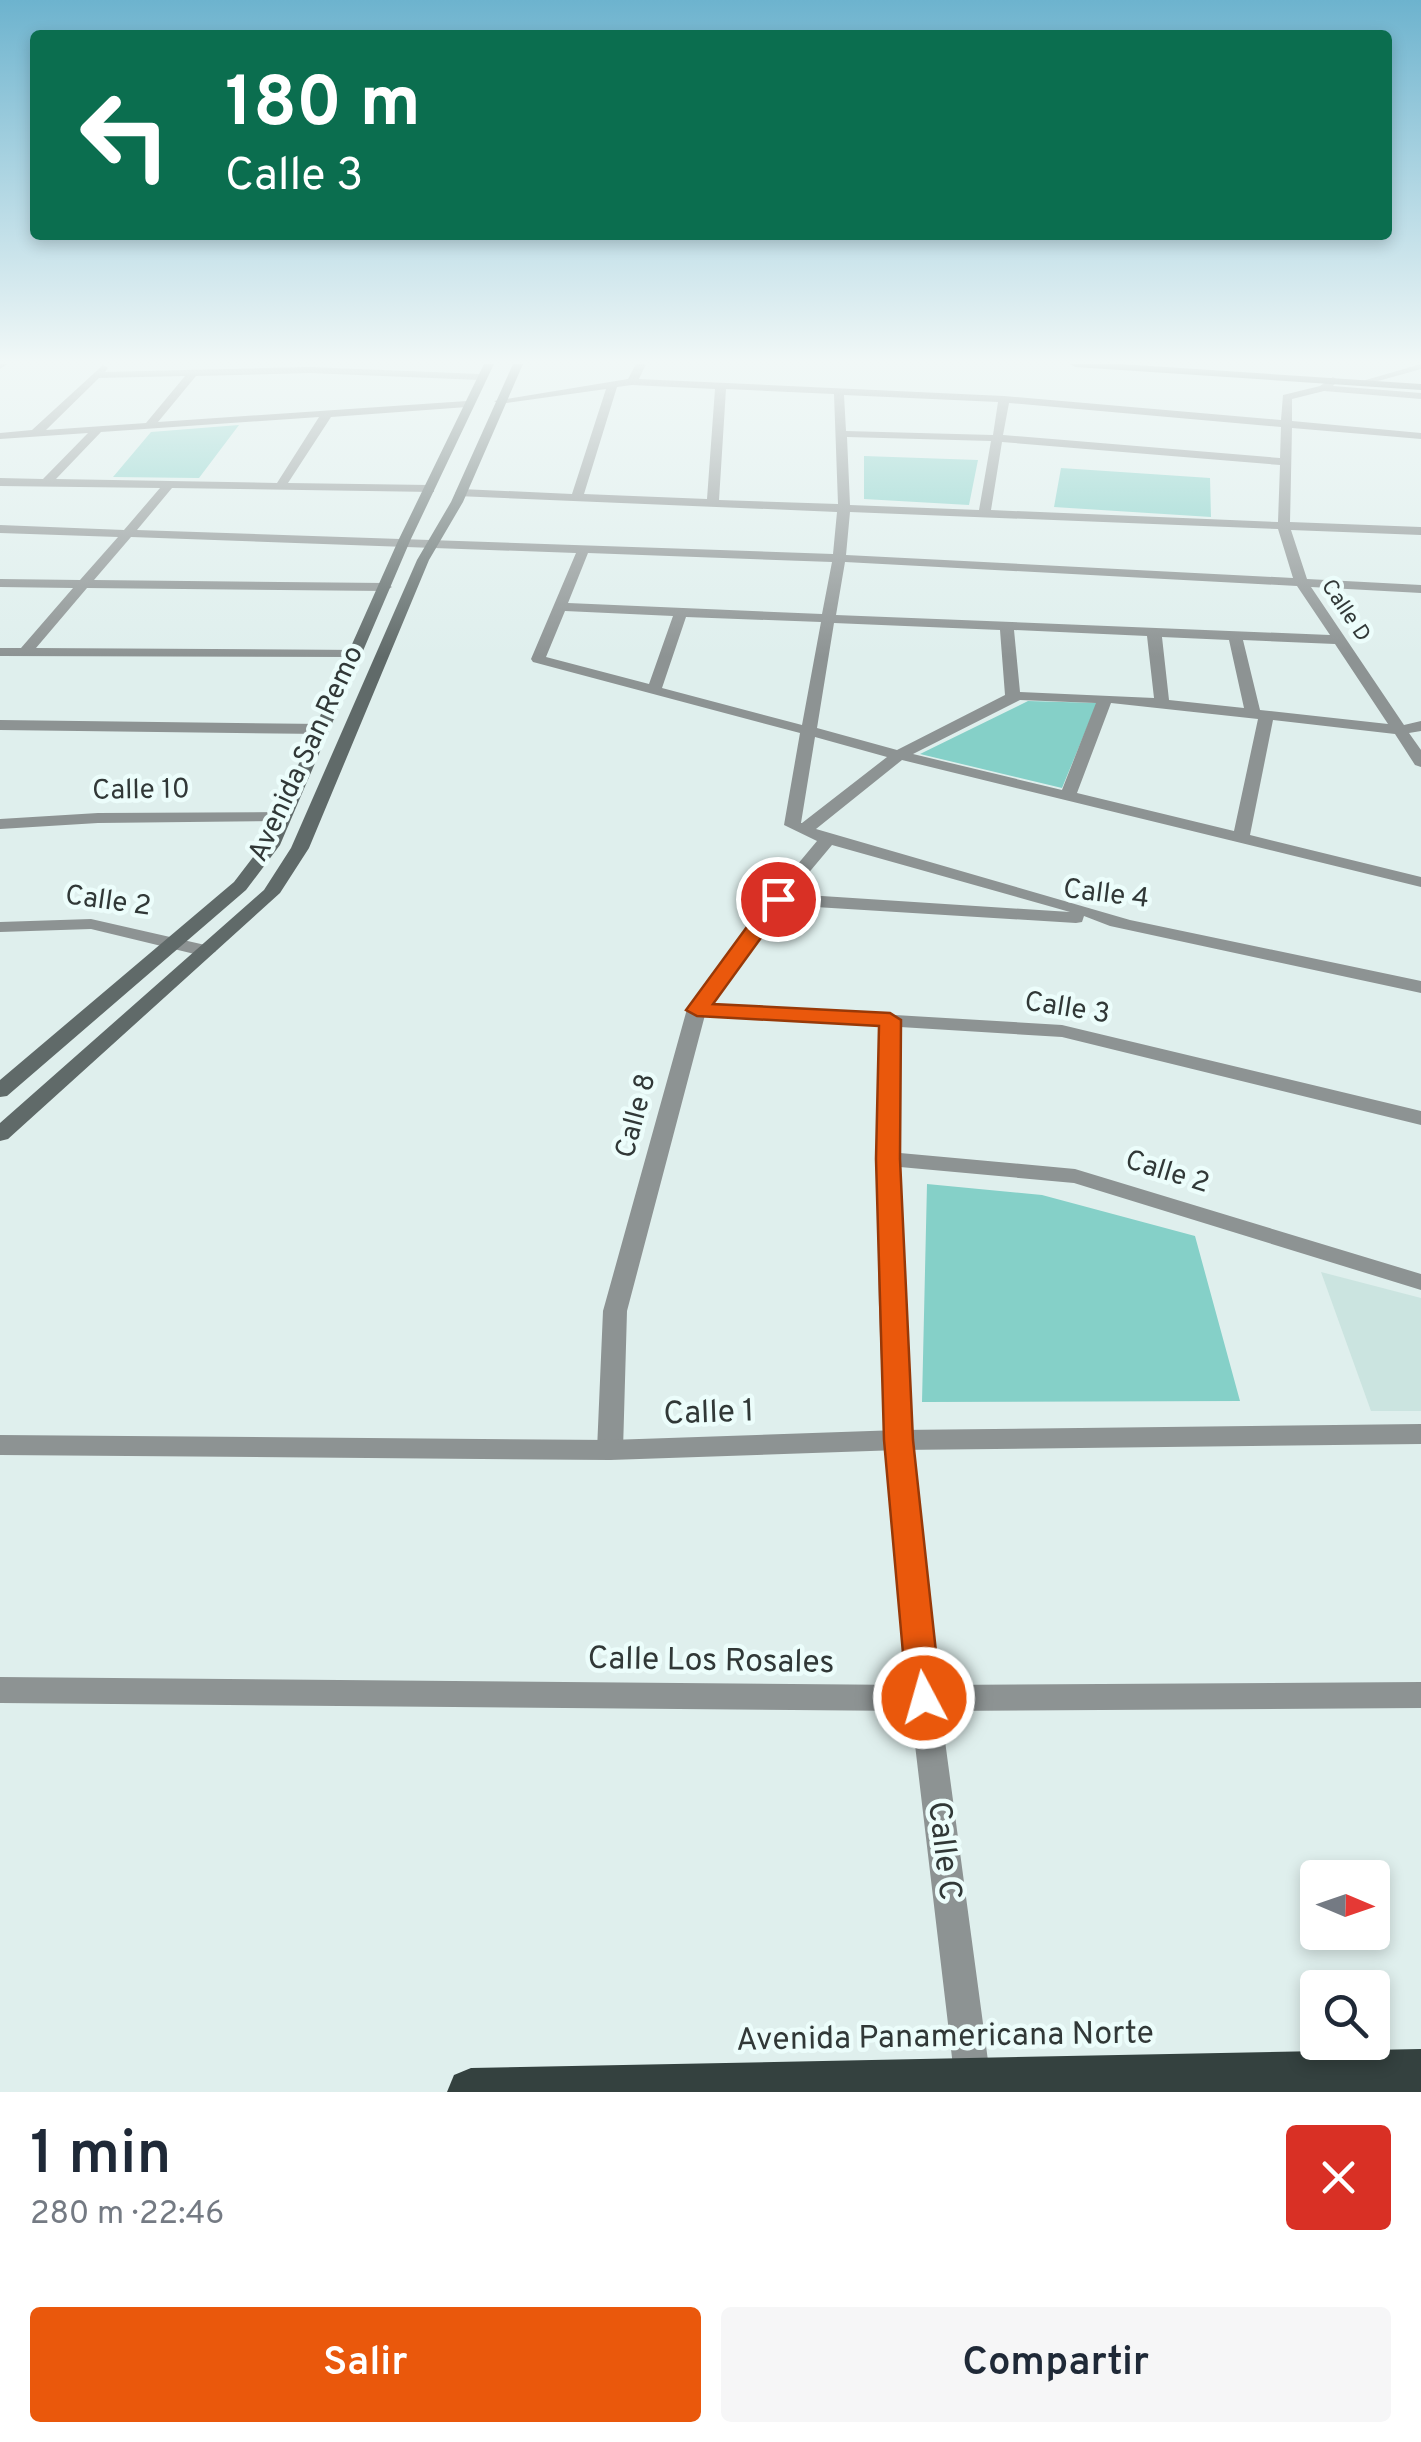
<!DOCTYPE html>
<html lang="es">
<meta charset="utf-8">
<style>
:root{--surface:#fff;--page:#f6f6f7;--text:#1f2937;--muted:#747a83;--accent:#ea580c}
body{margin:0;font-family:Overpass,sans-serif;background:var(--page);color:var(--text);height:100vh;display:flex;flex-direction:column;font-size:38px;white-space:nowrap}
*{box-sizing:border-box;margin:0}
p{font-size:32px;color:var(--muted)}
.icon{flex:none;width:55px;height:55px;fill:none;stroke:currentColor;stroke-width:2;stroke-linecap:round;stroke-linejoin:round}
.map{position:relative;height:2092px;overflow:hidden}
.sheet{display:flex;flex-direction:column;background:var(--surface);flex:1}
.sheet>*{flex:none}
.top-card{position:absolute;left:30px;top:30px;width:1362px;height:210px;border-radius:10px;box-shadow:0 5px 15px #0003;background:#0b6e4f;color:#fff;overflow:hidden}
.needle{width:65px;rotate:92deg}
.buttons{position:absolute;left:1300px;top:1860px;display:grid;gap:20px}
.buttons a{display:grid;place-items:center;width:90px;height:90px;border-radius:10px;background:var(--surface);box-shadow:0 5px 15px #0003;font-size:50px}
.pin{position:absolute;display:grid;place-items:center;width:85px;height:85px;color:#fff;margin:-42px;border:5px solid #fff;border-radius:50%;box-shadow:0 2px 10px #0007}
.me{position:absolute;width:110px;margin:-55px;rotate:354deg;stroke-linejoin:round;filter:drop-shadow(0 0 8px #0008)}
.turn{display:flex;align-items:center;gap:35px;height:210px;padding:0 30px;font-size:45px}
.turn .icon{width:130px;height:130px;stroke-width:2.5}
.turn b{display:block;font-size:70px;line-height:85px}
.round{display:grid;place-items:center;flex:none;width:105px;height:105px;border-radius:10px;background:var(--page)}
.overview{display:flex;align-items:center;justify-content:space-between;height:170px;padding:0 30px}
h1{font-size:60px;font-weight:600;line-height:75px}
.button{display:flex;gap:20px;margin-top:auto;padding:20px 30px}
.button a{flex:1;height:115px;border-radius:10px;background:var(--accent);color:#fff;font-size:40px;font-weight:600;line-height:115px;text-align:center}
.button a+a{background:var(--page);color:var(--text)}
.map>svg:first-child{display:block}
.built{fill:#cbe4e0}
.green{fill:#85d0c8}
.lines{fill:none;stroke-linecap:round;stroke-linejoin:round}
.minor{fill:#8d9393;fill-rule:evenodd}
.tertiary{fill:#8d9393;fill-rule:evenodd}
.secondary{fill:#606a69;fill-rule:evenodd}
.trunk{fill:#34413f;fill-rule:evenodd}
.route{fill:#ea580c;stroke:#983908;stroke-width:2.5}
.labels{text-anchor:middle;dominant-baseline:central;stroke-width:9;stroke-linejoin:round;paint-order:stroke}
.far-street-label{font-size:22px;fill:#313837;stroke:#ecfdfb}
.street-label{font-size:28px;fill:#313837;stroke:#ecfdfb}
.near-street-label{font-size:32px;fill:#313837;stroke:#ecfdfb}
</style>
<div class="map">
<svg width="1421" height="2092" viewBox="0 0 1421 2092">
<rect width="100%" height="100%" fill="#dfefed"/>
<path class="built" d="M1321,1272L1421,1298V1411H1371Z"/>
<path class="green" d="M239,425L199,478L113,477L151,432Z
M864,456L978,460L969,505L864,499Z
M1061,468L1210,478L1211,517L1054,507Z
M1028,701L1097,703L1062,788L920,754Z
M927,1184L1042,1195L1195,1236L1240,1401L922,1402Z"/>
<g class="lines">
<path class="minor" d="M0,364H7L0,369Z
M636,364H646L639,379L1004,396L1281,420L1283,395L1320,386L1333,377L1338,380L1333,386L1421,393V399L1324,391L1292,399V421L1421,433V439L1292,428L1290,522L1421,527V535L1291,530L1307,579L1421,585V593L1311,587L1404,725L1421,721V731L1409,733L1421,750V767L1415,765L1395,734L1273,720L1250,835L1421,877V887L902,760L816,829L1130,920L1421,981V993L1110,926L1084,916L1082,922L1076,923L783,905L711,1004L1062,1025L1421,1111V1125L1062,1037L900,1027V1153L1075,1169L1421,1274V1290L1074,1183L900,1167L908,1390L938,1685L1421,1682V1708L941,1711L991,2083L987,2092H959L955,2083L911,1711L0,1703V1677L908,1685C896,1569 884,1453 880,1337C876,1233 878,1130 880,1026L705,1015L627,1311L623,1450L619,1457L610,1460L601,1457L597,1450L603,1311L687,1009L772,895L817,841L784,825L800,733L533,662L531,659L576,553L131,537L94,580L385,583L392,587L385,591L87,588L36,648L360,650L362,653L355,657L0,656V648H21L73,588L0,587V579L80,580L118,537L0,533V525L124,530L160,488L0,486V478L43,479L88,433L0,439V433L32,430L103,365L108,368L105,372L310,367L480,374L485,377L480,380L310,373L196,376L158,422L467,401L472,404L467,407L331,417L288,483L430,485L434,486V492L172,488L137,530L833,554L837,512L457,496L455,493L461,489L572,494L606,389L499,404L494,401L628,379ZM185,376L146,423L46,430L99,378ZM632,385L715,389L707,499L584,494L617,387ZM726,389L834,394L838,504L719,500ZM844,395L998,402L993,435L846,431ZM1009,403L1281,427L1280,458L1003,435ZM319,417L277,483L56,479L101,432ZM847,437L991,441L979,510L850,505ZM1002,442L1280,465L1278,522L991,510ZM850,512L1278,529L1293,578L846,555ZM588,553L832,562L822,614L568,603ZM845,562L1297,586L1330,635L836,615ZM565,611L673,616L649,684L546,657ZM686,617L821,622L802,725L662,688ZM834,623L1000,630L1005,695L897,750L817,728ZM1014,630L1147,636L1154,698L1020,692ZM1162,637L1229,640L1244,708L1169,700ZM1243,640L1335,644L1388,724L1260,710ZM1020,700L1096,703L1062,790L913,754ZM1111,703L1258,719L1234,831L1077,793ZM815,737L887,757L802,823H801ZM832,845L1070,912L791,894Z
M1421,364V369L1364,385L1359,382Z
M0,720L323,724L331,729L323,734L0,730Z
M283,812L289,813V821L98,823L0,829V819L98,813Z
M91,919L214,947L216,951L207,957L91,929L0,932V922Z"/>
<path class="tertiary" d="M1421,1424V1444L899,1450L610,1460L0,1455V1435L610,1440L899,1430Z"/>
<path class="secondary" d="M484,364H494L410,541L280,845L246,890L7,1096L0,1097V1080L234,882L263,844L398,541Z
M513,364H523L463,502L429,560L309,848L280,893L8,1139L0,1141V1123L264,890L291,848L417,560L451,502Z
M1070,364H1120L1421,384V390L1075,367Z"/>
<path class="trunk" d="M1421,2049V2092H447L454,2075L471,2068Z"/>
</g>
<linearGradient id="sky" x2="0" y2="1"><stop stop-color="#6db3ce"/><stop offset="0.55" stop-color="#f1f8f7"/><stop offset="1" stop-color="#f1f8f7" stop-opacity="0"/></linearGradient>
<rect width="1421" height="657" fill="url(#sky)"/>
<path class="route" d="M778,893L789,899L713,1004L890,1013L901,1020L900,1159L913,1440L941,1698L936,1709L924,1713L912,1709L907,1698L884,1440L876,1159L879,1026L697,1016L686,1010L771,894Z"/>
<g class="labels">
<g class="far-street-label">
<text transform="translate(1345 611) rotate(56)">Calle D</text>
</g>
<g class="street-label">
<text transform="translate(307 754) rotate(-65)">Avenida San Remo</text>
<text transform="translate(141 791) rotate(-1)">Calle 10</text>
<text transform="translate(1106 895) rotate(7)">Calle 4</text>
<text transform="translate(108 902) rotate(8)">Calle 2</text>
<text transform="translate(1067 1009) rotate(9)">Calle 3</text>
<text transform="translate(637 1116) rotate(-75)">Calle 8</text>
<text transform="translate(1167 1173) rotate(17)">Calle 2</text>
</g>
<g class="near-street-label">
<text transform="translate(709 1414) rotate(-2)">Calle 1</text>
<text transform="translate(711 1662) rotate(1)">Calle Los Rosales</text>
<text transform="translate(943 1851) rotate(83)">Calle C</text>
<text transform="translate(945 2038) rotate(-1)">Avenida Panamericana Norte</text>
</g>
</g>
</svg>
<div class="buttons">
<a><svg class="needle" viewBox="-14 -14 28 28"><path d="M0-13l5 13h-10z" fill="#e53935"/><path d="M0 13l5-13h-10z" fill="#747a83"/></svg></a>
<a><svg class="icon" aria-label="search" viewBox="0 0 24 24"><circle cx="10" cy="10" r="6"/><path d="M15 15l6 6"/></svg></a>
</div>
<div class="pin" style="left:778px;top:899px;background:#d93025"><svg class="icon" aria-label="arrive" viewBox="0 0 24 24"><path d="M6 21V4h12l-3 4 3 4H6"/></svg></div>
<svg class="me" style="left:924px;top:1698px" viewBox="-20 -20 40 40"><circle r="17" fill="#ea580c" stroke="#fff" stroke-width="3"/><path d="M0-11L8 9 0 5-8 9z" fill="#fff"/></svg>
<div class="top-card">
<div class="turn"><svg class="icon" aria-label="left" viewBox="0 0 24 24"><path d="M17 20v-9H6M10 6l-5 5 5 5"/></svg><div><b>180 m</b>Calle 3</div></div>
</div>
</div>
<section class="sheet">
<div class="overview"><div><h1>1 min</h1><p>280 m · 22:46</p></div><a class="round" style="background:#d93025;color:#fff"><svg class="icon" aria-label="close" viewBox="0 0 24 24"><path d="M6 6l12 12M18 6L6 18"/></svg></a></div>
<div class="button"><a>Salir</a><a>Compartir</a></div>
</section>
